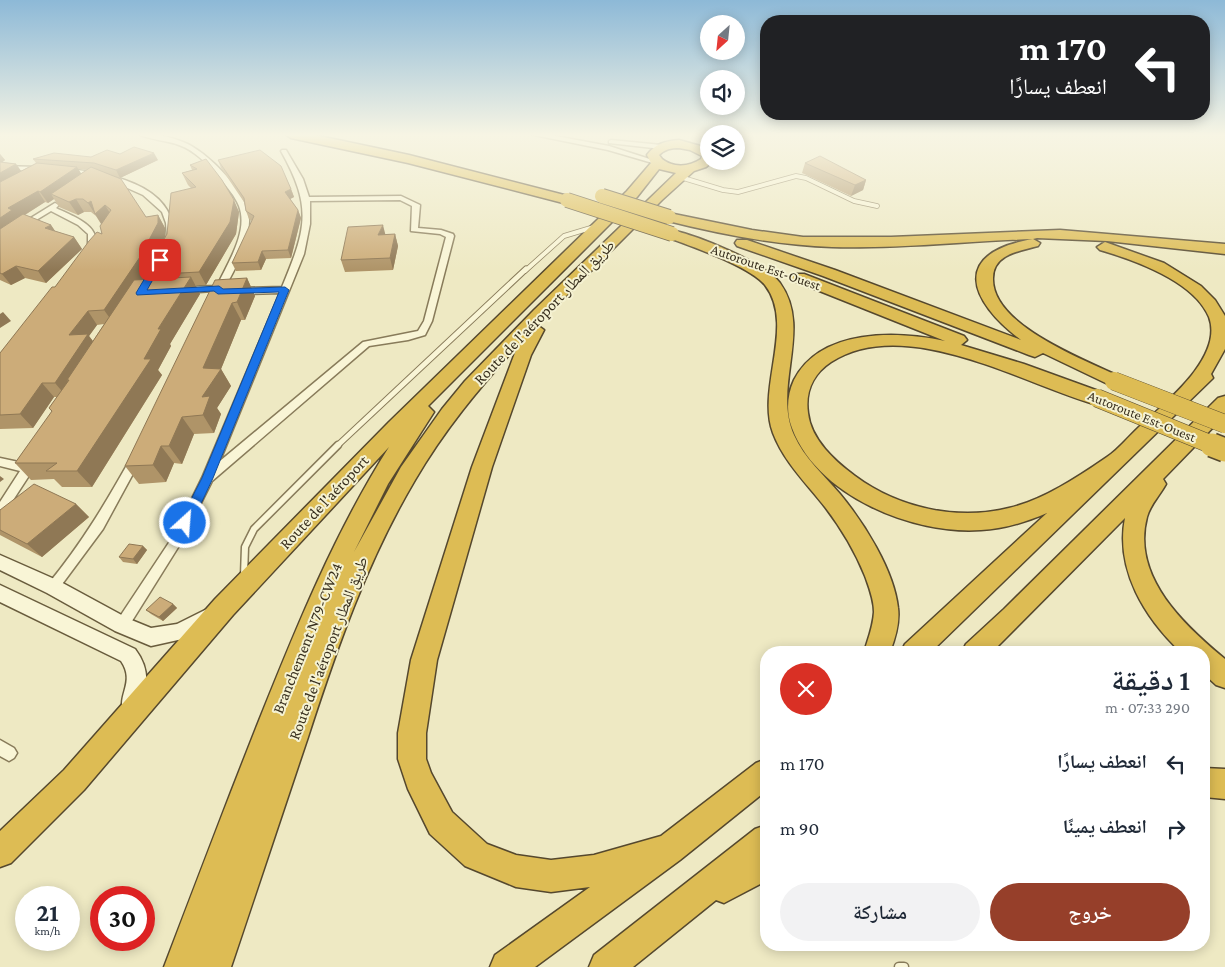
<!DOCTYPE html>
<html lang="ar">
<meta charset="utf-8">
<style>
:root{--surface:#fff;--page:#f2f2f3;--text:#1f2937;--muted:#747a83;--accent:#963f2a}
body{margin:0;font-family:"Crimson Pro","Noto Naskh Arabic",serif;background:var(--page);color:var(--text);direction:rtl;height:100vh;display:flex;flex-direction:column;font-size:19px;white-space:nowrap}
*{box-sizing:border-box;margin:0}
p{font-size:16px;color:var(--muted)}
.icon{flex:none;width:28px;height:28px;fill:none;stroke:currentColor;stroke-width:2;stroke-linecap:round;stroke-linejoin:round}
.map{position:relative;flex:1;overflow:hidden;direction:ltr}
.details{position:absolute;left:760px;top:646px;width:450px;height:305px;display:flex;flex-direction:column;background:var(--surface);border-radius:20px;box-shadow:0 2px 12px #0003;direction:rtl}
.details>*{flex:none}
.hud{position:absolute;left:760px;top:15px;width:450px;height:105px;border-radius:20px;box-shadow:0 2px 12px #0003;direction:rtl;background:#202124;color:#fff;overflow:hidden}
.needle{width:32px;rotate:207deg}
.controls{position:absolute;left:700px;top:15px;display:grid;gap:10px}
.controls a{display:grid;place-items:center;width:45px;height:45px;border-radius:50%;background:var(--surface);box-shadow:0 2px 12px #0003;font-size:25px}
.speed{position:absolute;left:15px;top:886px;display:flex;gap:10px;font-size:25px;font-weight:700;text-align:center}
.speed>*{display:grid;place-content:center;width:65px;height:65px;border-radius:50%;background:var(--surface);box-shadow:0 2px 12px #0003;line-height:1}
.speed small{font-size:12px;font-weight:400}
.speed .limit{border:8px solid #d22;background:#fff;color:#111}
.pin{position:absolute;display:grid;place-items:center;width:42px;height:42px;color:#fff;margin:-21px;border-radius:10px;box-shadow:0 2px 8px #0006}
.me{position:absolute;width:55px;margin:-28px;rotate:26deg;stroke-linejoin:round;filter:drop-shadow(0 0 4px #0008)}
.turn{display:flex;align-items:center;gap:18px;height:105px;padding:0 20px;font-size:22px}
.turn .icon{width:65px;height:65px;stroke-width:2.5}
.turn b{display:block;font-size:35px;line-height:42px}
.round{display:grid;place-items:center;flex:none;width:52px;height:52px;border-radius:26px;background:var(--page)}
.headline{display:flex;align-items:center;justify-content:space-between;height:85px;padding:0 20px}
h1{font-size:30px;font-weight:600;line-height:38px}
.primary-button{display:flex;gap:10px;margin-top:auto;padding:10px 20px}
.primary-button a{flex:1;height:58px;border-radius:30px;background:var(--accent);color:#fff;font-size:20px;font-weight:600;line-height:58px;text-align:center}
.primary-button a+a{background:var(--page);color:var(--text)}
ul{padding:0;list-style:none}
li{display:flex;align-items:center;gap:15px;height:65px;padding:0 20px}
li div{flex:1}
li b{display:block;font-size:19px}
li em{font-style:normal}
.map>svg:first-child{display:block}
.lines{fill:none;stroke-linecap:round;stroke-linejoin:round}
.lane-far3-casing{stroke:#887b5a;stroke-width:5.5}
.lane-far2-casing{stroke:#887b5a;stroke-width:7}
.lane-far1-casing{stroke:#887b5a;stroke-width:9}
.lane-casing{stroke:#887b5a;stroke-width:11}
.street-casing{stroke:#887b5a;stroke-width:3}
.secondary-casing{stroke:#695c3d;stroke-width:3}
.highway-casing{stroke:#55482e;stroke-width:3}
.lane-far3{stroke:#f9f5d6;stroke-width:4}
.lane-far2{stroke:#f9f5d6;stroke-width:5}
.lane-far1{stroke:#f9f5d6;stroke-width:6}
.lane{stroke:#f9f5d6;stroke-width:8}
.street{fill:#f9f5d6;fill-rule:evenodd}
.secondary{fill:#f9f5d6;fill-rule:evenodd}
.highway{fill:#ddbc54;fill-rule:evenodd}
.highway-bridge-far2-casing{stroke:#55482e;stroke-width:16;stroke-linecap:butt}
.highway-bridge-far1-casing{stroke:#55482e;stroke-width:19;stroke-linecap:butt}
.highway-bridge-casing{stroke:#55482e;stroke-width:26;stroke-linecap:butt}
.highway-bridge-far2{stroke:#ddbc54;stroke-width:14}
.highway-bridge-far1{stroke:#ddbc54;stroke-width:18}
.highway-bridge{stroke:#ddbc54;stroke-width:23}
.wall{fill:#af9468;fill-rule:evenodd}
.shaded-wall{fill:#8f7855}
.building{fill:#ccac79;stroke:#8f7855}
.route{fill:#1a73e8;stroke:#114b97}
.labels{text-anchor:middle;dominant-baseline:central;stroke-width:4;stroke-linejoin:round;paint-order:stroke}
.far-street-label{font-size:14px;fill:#382f1e;stroke:#f5f2d2}
.street-label{font-size:16px;fill:#382f1e;stroke:#f5f2d2}
</style>
<div class="map">
<svg width="1225" height="967" viewBox="0 0 1225 967">
<rect width="100%" height="100%" fill="#eee9c3"/>
<g class="lines">
<defs>
<path id="lane-far3" d="M680,177L723,190L738,192L796,176L806,178L854,201L877,206
M525,271L564,236L594,227"/>
<path id="lane-far2" d="M337,446L526,269"/>
<path id="lane-far1" d="M244,575L245,547L254,529L338,445"/>
<path id="lane" d="M899,967H904"/>
<path id="street" d="M138,134C154,134 169,136 183,142C207,151 251,195 249,222C248,246 233,274 221,294H215L214,291L184,293L180,290L184,287L217,286C227,264 249,232 239,206C235,196 227,187 220,178C208,165 196,151 179,145C166,140 150,140 138,134Z
M529,134H545L609,146L659,162L656,164L608,150Z
M611,140L662,145L665,147L662,149L609,143V141Z
M282,150H286L303,179L309,197L401,196L420,205L418,228L441,230L453,234L454,236L432,321L425,335L408,340L369,346L212,481L182,541L127,629L122,631L117,629L115,625L117,621L174,535L202,478L280,293L239,294L235,291L239,288L282,287C306,229 313,208 281,151ZM400,200L412,206L411,231L440,234L446,237L424,321L418,331L363,342L220,461L304,254L310,224V201Z
M0,166L39,167L42,169L39,171L0,170Z
M65,169C105,172 173,183 174,235L167,237L166,223L162,212L143,195L105,178L63,172L62,171Z
M55,203L59,205L56,208C74,217 107,227 92,253L85,251L88,245V234L78,225L51,211L0,242V237Z
M136,455L141,459L103,529L57,591L53,592L49,591L47,587L49,583C82,543 107,501 132,456Z
M0,458L28,464L34,468L4,514L0,516V502L20,471L0,466Z
M0,740L14,748L17,753L14,758L9,761L0,756Z"/>
<path id="secondary" d="M0,555L59,581L129,619L151,628L177,624L209,608L216,610L218,616L216,622L187,638L151,646L115,631L47,593L0,570Z
M0,585L135,649C151,670 148,689 138,713L131,716L124,713C116,695 136,683 121,661L0,602Z"/>
<path id="highway" d="M285,134H310L409,155L572,197L574,200L567,204L408,163L291,138Z
M679,140L704,147L709,145V161H713L706,167L694,171L662,200L537,325L544,330L531,355L492,467L437,660L426,733V759L431,773L452,812L487,844L516,855L551,860L594,855L661,836L756,763L766,759V791L680,860L535,967H490L495,955L590,887L551,892L516,887L465,866L430,834L408,789L398,759V733L411,660L472,467L518,345C480,387 444,430 415,480C367,561 337,648 308,737C282,814 257,890 231,967H164C195,885 226,804 258,723C296,628 334,534 389,447L233,615L84,790L11,863L0,867V831L64,770L215,599L389,422L627,191L651,163L647,155C655,144 665,141 679,140ZM679,148L690,150L702,156L701,159C689,167 673,168 662,159L659,155C665,149 671,148 679,148ZM659,169L676,173L534,310L465,381L442,409L401,467L354,552L388,484L434,412L428,406L637,197Z
M669,213L752,230L803,237H891L1060,230L1225,244V254L1107,241L1037,238L1033,239L1040,243L1038,246C1020,251 993,254 993,278C991,325 1085,360 1121,377L1123,381L1121,385L1114,387L1043,353L1035,357L1029,355L823,276L737,246L735,243L737,240H747L835,270L1021,340C968,300 951,253 1033,239C966,241 899,249 832,247C775,245 719,234 664,220L662,217Z
M672,230C698,236 764,262 780,283C813,329 772,386 794,435C804,458 824,475 840,494C864,523 894,570 898,608C900,623 895,639 890,652H864C868,639 873,627 874,612C874,600 869,587 865,576C855,551 841,528 825,507C807,484 784,462 773,433C756,388 796,325 765,285C748,265 692,247 667,237L665,234L667,231Z
M1105,242L1164,263L1201,286L1215,300L1225,316V349L1211,374L1213,378L931,652H901L905,644L1047,513C1026,522 1004,529 981,530C914,535 817,496 792,428C786,413 787,395 794,380C821,328 897,331 945,341L792,280L790,277L792,274H804L964,336L967,340L961,345L1024,364L1104,393L1107,398L1104,403L1097,405C1023,384 906,314 831,362C813,374 805,392 808,413C811,440 835,461 855,476C898,508 957,521 1009,508C1043,500 1078,477 1107,457C1119,449 1129,436 1140,426C1165,403 1224,357 1209,317C1194,281 1134,260 1100,250L1097,247Z
M1225,396V415L1163,479L1166,484C1160,495 1150,505 1147,517C1131,577 1185,626 1225,659V688L1216,685L1204,674V652H1181C1145,618 1115,570 1125,518L992,652H962L966,644L1004,609L1218,398Z
M1204,768L1225,769V799L1204,797Z
M766,825V881L724,903L716,900L633,967H589L594,955L755,829Z"/>
</defs>
<use href="#lane-far3" class="lane-far3-casing"/>
<use href="#lane-far2" class="lane-far2-casing"/>
<use href="#lane-far1" class="lane-far1-casing"/>
<use href="#lane" class="lane-casing"/>
<use href="#street" class="street-casing"/>
<use href="#secondary" class="secondary-casing"/>
<use href="#highway" class="highway-casing"/>
<use href="#lane-far3" class="lane-far3"/>
<use href="#lane-far2" class="lane-far2"/>
<use href="#lane-far1" class="lane-far1"/>
<use href="#lane" class="lane"/>
<use href="#street" class="street"/>
<use href="#secondary" class="secondary"/>
<use href="#highway" class="highway"/>
<defs>
<path id="highway-bridge-far2" d="M602,196L669,217
M567,200L672,234"/>
<path id="highway-bridge-far1" d="M1114,381L1225,424
M1097,398L1215,446"/>
<path id="highway-bridge" d="M1212,445L1225,450"/>
</defs>
<use href="#highway-bridge-far2" class="highway-bridge-far2-casing"/>
<use href="#highway-bridge-far1" class="highway-bridge-far1-casing"/>
<use href="#highway-bridge" class="highway-bridge-casing"/>
<use href="#highway-bridge-far2" class="highway-bridge-far2"/>
<use href="#highway-bridge-far1" class="highway-bridge-far1"/>
<use href="#highway-bridge" class="highway-bridge"/>
</g>
<path class="wall" d="M0,154L5,160L2,162L16,164L21,171L36,163L33,159L91,157L120,154L158,160L120,178L102,172L146,217L158,215L165,228V237L163,240L191,188L188,185L182,173L192,170L190,165L206,159L239,212L236,234L206,285H196L200,294L170,344L171,346L158,370L162,375L92,487H62L54,479L31,480L15,463L52,412L49,408L57,397H54L33,428L0,429V353L55,287L102,234L101,224L96,216L91,212H84L78,215L59,207L54,199L48,203L45,202L25,215L51,225L55,231L74,237L82,249L46,283L25,278L11,285L0,280ZM78,169L87,170L81,174ZM104,324L93,341L89,336L97,325Z
M218,160L291,189L294,197L290,199L298,210L301,218L291,258L266,259L261,270L236,271L232,263L252,221L249,219L246,211L244,202L221,168Z
M805,163L866,180L863,190L851,196L802,173Z
M386,234H395L398,246L393,270L345,272L341,260Z
M247,278L255,296L245,320H241L221,369L231,386L217,408L221,414L214,433L194,434L182,464L174,463L166,482L139,484L125,466Z
M76,504L89,517L42,557L0,535V510Z
M143,546L147,550L137,564L123,562L119,557Z
M173,604L177,608L163,621L151,614L146,610Z"/>
<path class="shaded-wall" d="M154,153L158,160L120,178L116,170Z
M0,154L5,160L0,164Z
M16,164L24,175L0,189V173Z
M77,167L84,178L51,194L54,199L48,203L40,192Z
M866,180L863,190L851,196L855,185Z
M291,189L294,197L288,200L285,192Z
M38,191L45,202L18,219L0,236V218L8,208Z
M76,199L84,212L78,215L69,202Z
M234,200L239,212L236,234L206,285L199,272Z
M91,201L105,205L113,218L104,228L88,203Z
M298,210L301,218L291,258L288,250Z
M158,215L165,228V237L143,275L144,277L114,324L104,310Z
M51,225L59,237L45,228Z
M383,225L386,237L378,235Z
M395,234L398,246L393,270L390,258Z
M74,237L82,249L46,283L38,271Z
M262,251L266,259L261,270L258,262Z
M16,266L25,278L11,285L2,274Z
M191,277L200,294L170,344L171,346L158,370L162,375L92,487L77,471L144,359L158,329Z
M247,278L255,296L245,320L237,302Z
M232,303L241,320L221,369L231,386L217,408L221,414L214,433L203,415V368Z
M88,311L97,325L89,336L98,348L69,380H67L73,386L66,396L55,383L69,335Z
M3,312L11,321L0,328V314Z
M42,383L54,397L33,428L20,414Z
M182,417L194,434L182,464L169,446Z
M161,446L174,463L166,482L153,465Z
M0,476L4,479L0,482Z
M76,504L89,517L42,557L27,544Z
M143,546L147,550L137,564L133,559Z
M173,604L177,608L163,621L159,617Z"/>
<path class="building" d="M134,147L154,153L116,170L94,163L33,159L54,153L91,157L107,150L120,154Z
M260,150L281,166L291,189L285,192L298,210L288,250L262,251L258,262L232,263L254,216L246,211L244,198L218,160Z
M820,156L866,180L855,185L805,163Z
M206,159L222,180L234,200L230,222L199,272L143,275L167,234L171,193L196,187L182,173L197,169L190,165Z
M0,162L16,164L0,173Z
M37,163L77,167L40,192L38,191L8,208L12,210L0,218V182Z
M91,167L121,179L146,217L158,215V223L140,257L104,310L88,311L69,335L88,334L55,383H42L20,414L0,415V353L52,287H55L89,241L97,232L102,234L100,226L111,210L105,205L95,214L91,201L88,203L83,199H76L69,202L51,194Z
M23,214L51,225L45,228L74,237L38,271L16,266L2,274L0,273V229Z
M383,225L378,235L395,234L390,258L341,260L348,227Z
M191,277L158,329H161L144,359H151L77,471H46L57,463H15L52,411L49,408L69,380H67L134,280Z
M247,278L237,302L232,303L203,368L221,369L202,397L210,396L203,415L182,417L169,446H161L153,465L125,466L215,280Z
M34,484L76,504L27,544L0,530V510Z
M129,544L143,546L133,559L119,557Z
M160,597L173,604L159,617L146,610Z"/>
<linearGradient id="sky" x2="0" y2="1"><stop stop-color="#8db9d7"/><stop offset="0.5" stop-color="#f7f5e4"/><stop offset="1" stop-color="#f7f5e4" stop-opacity="0"/></linearGradient>
<rect width="1225" height="270" fill="url(#sky)"/>
<path class="route" d="M157,258L164,260L147,290L219,286L223,289L285,287L289,290L213,478L190,527L185,528L179,523L202,478L279,292L218,294L214,291L137,295L136,293Z"/>
<g class="labels">
<g class="far-street-label">
<text transform="translate(766 267) rotate(19)">Autoroute Est-Ouest</text>
<text transform="translate(1142 416) rotate(22)">Autoroute Est-Ouest</text>
</g>
<g class="street-label">
<text transform="translate(544 312) rotate(-46)">Route de l'aéroport طريق المطار</text>
<text transform="translate(324 502) rotate(-47)">Route de l'aéroport</text>
<text transform="translate(307 638) rotate(-68)">Branchement N79-CW24</text>
<text transform="translate(328 648) rotate(-69)">Route de l'aéroport طريق المطار</text>
</g>
</g>
</svg>
<div class="controls">
<a><svg class="needle" viewBox="-14 -14 28 28"><path d="M0-13l5 13h-10z" fill="#e53935"/><path d="M0 13l5-13h-10z" fill="#747a83"/></svg></a>
<a><svg class="icon" aria-label="sound" viewBox="0 0 24 24"><path d="M4 9h4l5-4v14l-5-4H4zM17 9q2 3 0 6"/></svg></a>
<a><svg class="icon" aria-label="layers" viewBox="0 0 24 24"><path d="M12 4l9 5-9 5-9-5zM3 14l9 5 9-5"/></svg></a>
</div>
<div class="speed"><div>21<small>km/h</small></div><div class="limit">30</div></div>
<div class="pin" style="left:160px;top:260px;background:#d93025"><svg class="icon" aria-label="arrive" viewBox="0 0 24 24"><path d="M6 21V4h12l-3 4 3 4H6"/></svg></div>
<svg class="me" style="left:185px;top:523px" viewBox="-20 -20 40 40"><circle r="17" fill="#1a73e8" stroke="#fff" stroke-width="3"/><path d="M0-11L8 9 0 5-8 9z" fill="#fff"/></svg>
<div class="hud">
<div class="turn"><svg class="icon" aria-label="left" viewBox="0 0 24 24"><path d="M17 20v-9H6M10 6l-5 5 5 5"/></svg><div><b>170 m</b>انعطف يسارًا</div></div>
</div>
<section class="details">
<div class="headline"><div><h1>1 دقيقة</h1><p>290 m · 07:33</p></div><a class="round" style="background:#d93025;color:#fff"><svg class="icon" aria-label="close" viewBox="0 0 24 24"><path d="M6 6l12 12M18 6L6 18"/></svg></a></div>
<ul>
<li><svg class="icon" aria-label="left" viewBox="0 0 24 24"><path d="M17 20v-9H6M10 6l-5 5 5 5"/></svg><div><b>انعطف يسارًا</b></div><em>170 m</em></li>
<li><svg class="icon" aria-label="right" viewBox="0 0 24 24"><path d="M7 20v-9h11M14 6l5 5-5 5"/></svg><div><b>انعطف يمينًا</b></div><em>90 m</em></li>
</ul>
<div class="primary-button"><a>خروج</a><a>مشاركة</a></div>
</section>
</div>
